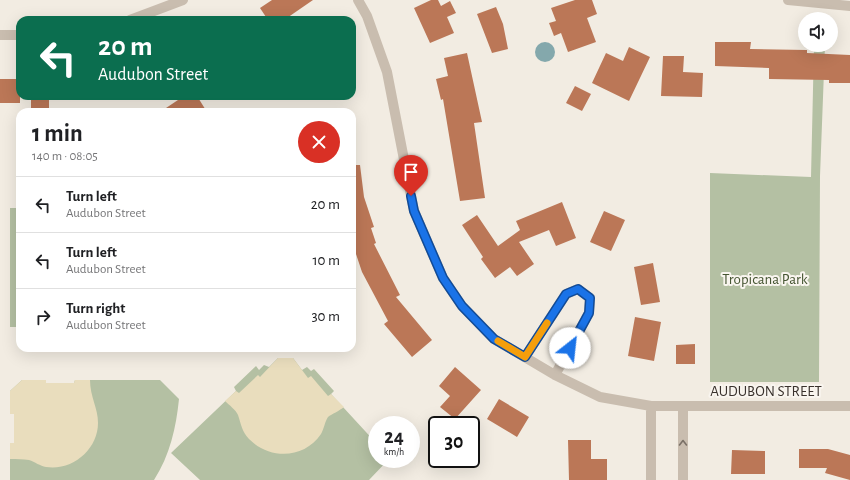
<!DOCTYPE html>
<meta charset="utf-8">
<style>
:root{--surface:#fff;--page:#f6f6f6;--text:#202124;--muted:#757577;--line:#e0e0e0}
body{margin:0;font-family:"Alegreya Sans",sans-serif;background:var(--page);color:var(--text);height:100vh;display:flex;flex-direction:column;font-size:15px;white-space:nowrap}
*{box-sizing:border-box;margin:0}
p{font-size:13px;color:var(--muted)}
.icon{flex:none;width:22px;height:22px;fill:none;stroke:currentColor;stroke-width:2;stroke-linecap:round;stroke-linejoin:round}
.map{position:relative;flex:1;overflow:hidden}
.drawer{position:absolute;left:16px;top:108px;width:340px;height:244px;display:flex;flex-direction:column;background:var(--surface);border-radius:12px;box-shadow:0 4px 16px #0002}
.drawer>*{flex:none}
.guide{position:absolute;left:16px;top:16px;width:340px;height:84px;border-radius:12px;box-shadow:0 4px 16px #0002;background:#0b6e4f;color:#fff;overflow:hidden}
.buttons{position:absolute;left:798px;top:12px;display:grid;gap:8px}
.buttons a{display:grid;place-items:center;width:40px;height:40px;border-radius:50%;background:var(--surface);box-shadow:0 4px 16px #0002;font-size:20px}
.speed{position:absolute;left:368px;top:416px;display:flex;gap:8px;font-size:20px;font-weight:700;text-align:center}
.speed>*{display:grid;place-content:center;width:52px;height:52px;border-radius:50%;background:var(--surface);box-shadow:0 4px 16px #0002;line-height:1}
.speed small{font-size:10px;font-weight:400}
.speed .limit{border:2px solid #111;border-radius:6px;background:#fff;color:#111}
.pin{position:absolute;display:grid;place-items:center;width:34px;height:34px;color:#fff;margin:-41px -17px;border-radius:50% 50% 50% 0;rotate:-45deg;box-shadow:0 0 4px #0007}
.pin .icon{rotate:45deg}
.me{position:absolute;width:44px;margin:-22px;rotate:29deg;stroke-linejoin:round;filter:drop-shadow(0 0 3px #0008)}
.turn{display:flex;align-items:center;gap:14px;height:84px;padding:0 16px;font-size:18px}
.turn .icon{width:52px;height:52px;stroke-width:2.5}
.turn b{display:block;font-size:28px;line-height:34px}
.round{display:grid;place-items:center;flex:none;width:42px;height:42px;border-radius:21px;background:var(--page)}
.summary{display:flex;align-items:center;justify-content:space-between;height:68px;padding:0 16px}
h1{font-size:24px;font-weight:700;line-height:30px}
ul{padding:0;list-style:none}
li{display:flex;align-items:center;gap:12px;height:56px;padding:0 16px;border-top:1px solid var(--line)}
li div{flex:1}
li b{display:block;font-size:15px}
li em{font-style:normal}
.map>svg:first-child{display:block}
.green{fill:#b4c0a3}
.sand{fill:#e9ddbd}
.water{fill:#84a8ac}
.building{fill:#bb7757}
.lines{fill:none;stroke-linecap:round;stroke-linejoin:round}
.minor{stroke:#c9bdaf;stroke-width:10}
.oneway{stroke:#7a7067}
.route-casing{stroke:#114b97;stroke-width:10}
.route{stroke:#1a73e8;stroke-width:7}
.slow{stroke:#f59e0b;stroke-width:7}
.labels{text-anchor:middle;dominant-baseline:central;stroke-width:4;stroke-linejoin:round;paint-order:stroke}
.park-label{font-size:15px;fill:#455532;stroke:#f9f5ef}
.street-label{font-size:15px;fill:#39312c;stroke:#f9f5ef}
</style>
<div class="map">
<svg width="850" height="480" viewBox="0 0 850 480">
<rect width="100%" height="100%" fill="#f2ece2"/>
<path class="green" d="M814,45H825L820,176L819,382H710V173L811,177Z
M10,208H20V327H10Z
M278,358H293L302,370L307,367L311,371L314,369L334,391L331,394L377,444V459H389L369,480H200L171,453L236,391L234,387L256,366L259,370L264,365L269,367Z
M22,380H46V383H74L75,380H160L179,399C176,428 170,455 154,480H10V443H14V414H10V391Z"/>
<path class="sand" d="M278,358H293L308,378L311,376L328,396L331,394L344,407C339,411 332,414 328,417C325,421 324,429 321,434C304,459 270,460 249,439C242,432 241,424 238,415C236,410 229,405 225,401L236,391L239,393L258,375L260,377Z
M22,380H46V383H74L75,380H90C90,397 98,408 98,423C98,449 73,471 46,467C40,466 35,462 29,460C23,459 17,459 10,459V443H14V414H10V391Z"/>
<path class="water" d="M535 52a10 10 0 1 1 20 0a10 10 0 1 1-20 0Z"/>
<path class="building" d="M272,0H313L284,20H268L260,8Z
M431,0H438L441,6L450,1L456,13L447,17L454,33L430,43L414,8Z
M575,0H592L597,14L587,18L596,42L568,52L561,33L554,36L549,23L556,21L551,8Z
M496,7L503,24L508,49L492,53L477,14Z
M715,42H751L750,49L807,50V53L850,55V83H829V80L769,79V68L715,66Z
M629,47L650,57L629,101L592,83L606,53L623,61Z
M467,53L482,122L474,123L485,198L460,201L443,99L441,100L436,79L448,76L444,58Z
M663,56H684L683,72L703,73L702,97L661,96Z
M0,79H20V103H0Z
M575,86L591,94L582,111L566,103Z
M31,96H49V112H31Z
M184,96H197L207,112H160Z
M352,165H360L364,197L374,227L371,228L376,243L374,244L400,295L396,297L432,340L412,357L384,324L388,321L362,272L352,242Z
M562,202L576,238L556,246L549,230L519,242L534,264L517,276L510,267L495,278L481,259L483,257L462,225L477,215L498,246L520,230L516,221Z
M604,211L625,220L611,251L590,242Z
M653,263L660,302L641,305L634,267Z
M635,317L661,322L654,361L628,356Z
M695,344V364H676V345Z
M455,367L481,390L455,419L440,407L450,396L439,386Z
M499,399L529,417L517,437L487,419Z
M568,440H591V459H607V480H569Z
M799,449H828L850,455V480L825,473L827,468H799Z
M732,450L765,451V474H731Z"/>
<g class="lines">
<path class="minor" d="M358,0L367,16L387,72L414,211L443,278L462,306L494,339L555,375L600,397L651,406H850
M788,0L850,6
M130,20L183,0
M0,35H20
M525,357L566,294L578,289L590,298L589,313L555,375
M651,406V480
M683,480V406"/>
</g>
<defs><path id="oneway-chevron" d="M-2-3.5L2.5 0L-2 3.5" fill="none" stroke-width="1.6" stroke-linecap="round" stroke-linejoin="round"/></defs>
<use class="oneway" href="#oneway-chevron" transform="translate(683 443) rotate(-90)"/>
<g class="lines">
<defs>
<path id="route" d="M411,196L414,211L443,278L462,306L494,339L525,357L566,294L578,289L590,298L589,313L570,348"/>
</defs>
<use href="#route" class="route-casing"/>
<use href="#route" class="route"/>
<path class="slow" d="M498,341L525,357L547,323"/>
</g>
<g class="labels">
<g class="park-label">
<text x="765" y="279">Tropicana Park</text>
</g>
<g class="street-label">
<text x="766" y="391">AUDUBON STREET</text>
</g>
</g>
</svg>
<div class="buttons">
<a><svg class="icon" aria-label="sound" viewBox="0 0 24 24"><path d="M4 9h4l5-4v14l-5-4H4zM17 9q2 3 0 6"/></svg></a>
</div>
<div class="speed"><div>24<small>km/h</small></div><div class="limit">30</div></div>
<div class="pin" style="left:411px;top:196px;background:#d93025"><svg class="icon" aria-label="arrive" viewBox="0 0 24 24"><path d="M6 21V4h12l-3 4 3 4H6"/></svg></div>
<svg class="me" style="left:570px;top:348px" viewBox="-20 -20 40 40"><circle r="19" fill="#fff"/><path d="M0-13L10 11 0 6-10 11z" fill="#1a73e8"/></svg>
<div class="guide">
<div class="turn"><svg class="icon" aria-label="left" viewBox="0 0 24 24"><path d="M17 20v-9H6M10 6l-5 5 5 5"/></svg><div><b>20 m</b>Audubon Street</div></div>
</div>
<section class="drawer">
<div class="summary"><div><h1>1 min</h1><p>140 m · 08:05</p></div><a class="round" style="background:#d93025;color:#fff"><svg class="icon" aria-label="close" viewBox="0 0 24 24"><path d="M6 6l12 12M18 6L6 18"/></svg></a></div>
<ul>
<li><svg class="icon" aria-label="left" viewBox="0 0 24 24"><path d="M17 20v-9H6M10 6l-5 5 5 5"/></svg><div><b>Turn left</b><p>Audubon Street</p></div><em>20 m</em></li>
<li><svg class="icon" aria-label="left" viewBox="0 0 24 24"><path d="M17 20v-9H6M10 6l-5 5 5 5"/></svg><div><b>Turn left</b><p>Audubon Street</p></div><em>10 m</em></li>
<li><svg class="icon" aria-label="right" viewBox="0 0 24 24"><path d="M7 20v-9h11M14 6l5 5-5 5"/></svg><div><b>Turn right</b><p>Audubon Street</p></div><em>30 m</em></li>
</ul>
</section>
</div>
